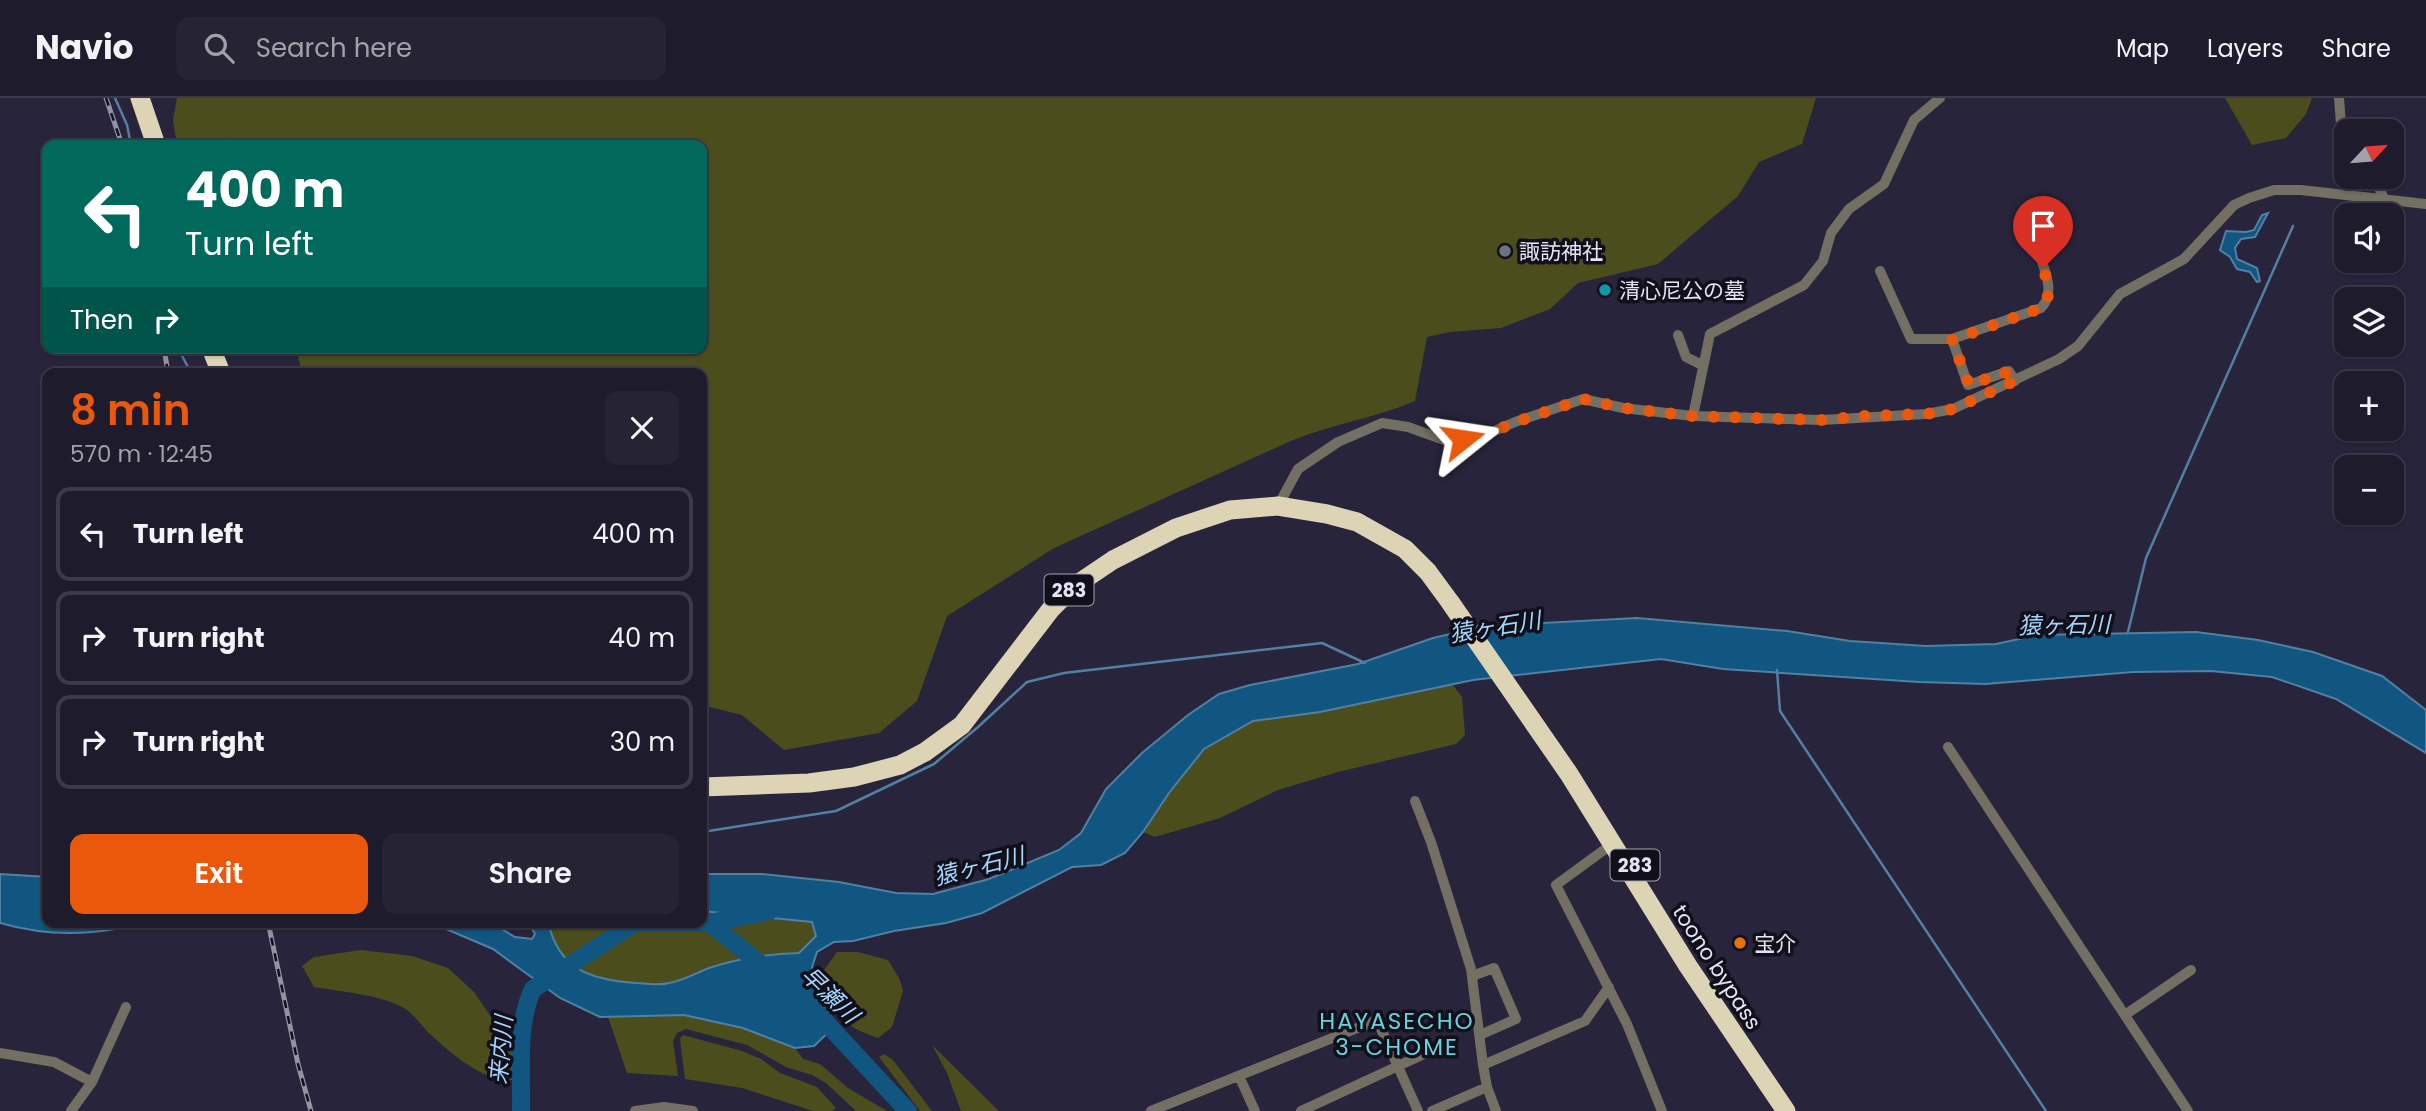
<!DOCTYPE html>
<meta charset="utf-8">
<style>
:root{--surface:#1e1b2c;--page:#262434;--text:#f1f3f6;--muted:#a1a1a9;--line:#3c3948;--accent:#ea580c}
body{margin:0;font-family:Poppins,"Noto Sans JP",sans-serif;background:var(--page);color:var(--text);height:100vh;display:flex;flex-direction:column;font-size:26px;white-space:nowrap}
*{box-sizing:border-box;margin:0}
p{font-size:23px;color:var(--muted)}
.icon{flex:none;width:38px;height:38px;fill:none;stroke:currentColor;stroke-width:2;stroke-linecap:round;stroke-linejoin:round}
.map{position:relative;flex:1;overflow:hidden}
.drawer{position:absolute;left:42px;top:270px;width:665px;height:560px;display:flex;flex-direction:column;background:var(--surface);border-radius:14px;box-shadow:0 2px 5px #0004,0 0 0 2px var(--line)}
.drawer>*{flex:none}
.banner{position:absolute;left:42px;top:42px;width:665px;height:214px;border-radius:14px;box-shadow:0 2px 5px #0004,0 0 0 2px var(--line);background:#00695c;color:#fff;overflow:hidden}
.needle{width:46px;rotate:64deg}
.fabs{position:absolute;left:2334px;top:21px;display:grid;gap:14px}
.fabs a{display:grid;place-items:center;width:70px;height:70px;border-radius:14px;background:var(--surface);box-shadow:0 2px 5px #0004,0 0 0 2px var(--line);font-size:35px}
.pin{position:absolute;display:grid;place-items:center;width:60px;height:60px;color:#fff;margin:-72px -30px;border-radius:50% 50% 50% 0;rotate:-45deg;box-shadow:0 0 7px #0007}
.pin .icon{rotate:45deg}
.me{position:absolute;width:77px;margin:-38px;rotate:75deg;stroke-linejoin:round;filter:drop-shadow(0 0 5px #0008)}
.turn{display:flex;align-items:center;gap:24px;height:147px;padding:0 28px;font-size:32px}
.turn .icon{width:91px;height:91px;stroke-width:2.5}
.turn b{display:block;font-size:49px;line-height:60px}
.then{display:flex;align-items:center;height:66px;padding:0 28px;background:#0003;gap:14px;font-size:26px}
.round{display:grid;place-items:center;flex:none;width:74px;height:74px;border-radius:14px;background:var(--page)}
.overview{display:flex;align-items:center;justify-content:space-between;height:119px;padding:0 28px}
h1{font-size:42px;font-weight:600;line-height:52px;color:var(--accent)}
.action{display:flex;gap:14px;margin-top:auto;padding:14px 28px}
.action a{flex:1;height:80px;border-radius:14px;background:var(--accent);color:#fff;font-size:28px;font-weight:600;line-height:80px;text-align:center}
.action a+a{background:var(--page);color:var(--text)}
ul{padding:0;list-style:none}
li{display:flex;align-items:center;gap:21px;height:94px;margin:0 14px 10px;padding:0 14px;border:4px solid var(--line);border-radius:14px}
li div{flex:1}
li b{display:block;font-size:26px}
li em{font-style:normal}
header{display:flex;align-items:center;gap:42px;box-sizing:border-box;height:98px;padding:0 35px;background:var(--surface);border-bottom:2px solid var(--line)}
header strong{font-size:33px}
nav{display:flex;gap:38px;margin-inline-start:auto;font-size:24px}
.search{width:490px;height:63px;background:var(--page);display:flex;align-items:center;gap:18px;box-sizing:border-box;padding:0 24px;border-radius:14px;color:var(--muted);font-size:26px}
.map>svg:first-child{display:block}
.green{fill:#4b4e1c}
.water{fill:#115581;stroke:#5180a3;stroke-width:2}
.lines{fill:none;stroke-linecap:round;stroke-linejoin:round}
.stream{stroke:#5180a3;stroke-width:2.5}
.river{stroke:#115581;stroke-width:18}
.street{stroke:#736f63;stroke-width:10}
.highway{stroke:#ddd4b5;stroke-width:19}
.rail-casing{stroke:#9492a5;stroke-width:5}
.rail{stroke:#110f19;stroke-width:2.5;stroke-dasharray:8;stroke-linecap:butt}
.route{stroke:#ea580c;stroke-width:12;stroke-dasharray:0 21.6}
.worship-dot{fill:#6b7280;stroke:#110f19;stroke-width:2.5}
.culture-dot{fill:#0f9aa8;stroke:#110f19;stroke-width:2.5}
.food-dot{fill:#e8710a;stroke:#110f19;stroke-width:2.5}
.labels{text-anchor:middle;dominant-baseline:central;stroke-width:7;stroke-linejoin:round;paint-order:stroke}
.shield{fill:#110f19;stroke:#a5a3b2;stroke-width:2}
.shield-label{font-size:19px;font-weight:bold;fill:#e5e3f3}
.poi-label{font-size:21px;fill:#e5e3f3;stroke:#110f19;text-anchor:start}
.street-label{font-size:21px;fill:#e5e3f3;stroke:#110f19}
.water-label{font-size:23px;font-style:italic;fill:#a4d5fd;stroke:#110f19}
.neighbourhood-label{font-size:23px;letter-spacing:2px;fill:#66d2dc;stroke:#110f19}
</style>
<header>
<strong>Navio</strong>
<div class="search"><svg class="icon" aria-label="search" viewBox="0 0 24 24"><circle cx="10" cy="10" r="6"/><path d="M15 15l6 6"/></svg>Search here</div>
<nav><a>Map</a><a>Layers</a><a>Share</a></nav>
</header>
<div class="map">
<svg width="2426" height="1013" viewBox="0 0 2426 1013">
<rect width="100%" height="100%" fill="#28243b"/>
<path class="green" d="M177,0H1816L1802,46L1759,64L1738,98L1658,166L1578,185L1550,211L1501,230L1450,234L1427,239L1415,303C1375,320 1332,326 1291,343L1054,450L947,518L917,603L879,635L784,652L742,617L702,607V275H302L296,250H702V47H236L227,39L221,47H177L173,22Z
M2225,0H2312L2306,16L2286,40L2252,47Z
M1452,586L1462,599L1465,637L1456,646L1338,674L1278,692L1220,720L1155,739L1143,734L1169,695L1205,651L1253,623L1320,614Z
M702,813L812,824L816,838L799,855C768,856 739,859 709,870C696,875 682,882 669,885C659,888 646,885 636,885C591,882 559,872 548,824H702Z
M361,852L412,858L448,870L474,894L515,954V982C485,985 453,957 431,937C422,929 414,916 404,910C378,896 342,894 314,889L302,868L314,859Z
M837,854H858L888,862L899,880L903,893L892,929L878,940C836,926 834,913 824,872Z
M684,917L743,930L795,950L803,961L820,966L848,990L887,1013H856L826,985L812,977L786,969L747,947L686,931L677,935L673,943L678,978L627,975L608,919Z
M683,937L742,953L761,961L780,975L817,989L836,1010L832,1013H813L742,990L685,981L680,941Z
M932,947L999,1013H961L947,975Z
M884,956L893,962L932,1013H920L879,959Z"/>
<path class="water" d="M2268,115L2255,139L2241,141L2235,150L2237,161L2257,170L2260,183L2257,184L2250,174L2237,171L2230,159L2220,152L2226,133L2246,134L2254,132L2262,117Z
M1637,520L1787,533L1850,543L1926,548L1996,546L2037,537L2196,534L2258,542L2313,554L2382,578L2426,612V655L2336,601L2272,579L2211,573L2133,574L1986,586L1919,584L1723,571L1661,561L1473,582L1320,614L1253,623L1204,651L1169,695L1143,734L1125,755L1101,767L1072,769L982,815L946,825L894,833L853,843L834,844L817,854L812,869L835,928L814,948L795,950L743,930L684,917L600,919L560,900L493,851L446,831L406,824H490L515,839L532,841L535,836L528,824H548C559,872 591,882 636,885C646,885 659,888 669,885C682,883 696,875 709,870C739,860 768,856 799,855L816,838L812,824L702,813V776H762L839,784L896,795L933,796L989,781L1059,752L1081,735L1106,691L1142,655L1188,617L1219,596L1250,587L1358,566L1433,540L1485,528Z
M0,776L47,779V824H60V828L98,829L136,824C130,829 123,830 115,831C76,838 38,836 0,825Z"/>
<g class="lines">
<path class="stream" d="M115,0L127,27L131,47
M178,250L191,275
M2128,534L2146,460L2293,128
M1777,572L1780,613L2046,1013
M702,734L836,713L934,666L978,629L1027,584L1064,575L1322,545L1365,565"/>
<path class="river" d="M633,824L710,825L769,813
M710,825L770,874
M817,915L908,1013
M521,1013C522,974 516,926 533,891L635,825"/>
<path class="street" d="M2339,0L2343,52L2347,55
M2373,79L2384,100
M1880,173L1911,241H1952L1968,287L2009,273L2015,283
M1678,237L1686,259L1702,267
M1952,241L2041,210C2057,194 2043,169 2037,150
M1693,318L1710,236L1804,187L1823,163L1831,135L1849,111L1884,86L1914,22L1940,0
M1278,408L1298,371L1338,344L1382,325L1408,329L1447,343L1478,340L1515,324L1583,301L1623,310L1693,318L1822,322L1926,316L1953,311L2059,261L2078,248L2120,196L2184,161L2234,107L2249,100L2274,92H2301L2426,106
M702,637V648
M1948,649L2188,1013
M1415,703L1431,744L1471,871L1483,967L1487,989L1496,1013
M1612,746L1556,787L1627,926L1662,1013
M1472,878L1494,870L1516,921L1480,937
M2125,917L2191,872
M0,955L54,964L92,984
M1483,967L1585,923L1609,889
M1239,978L1255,1013
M71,1013L92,984L126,909
M635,1013L664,1009L693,1013
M1151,1013L1377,922L1418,1013
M1301,1013L1452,943
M1432,1013L1487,989"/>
<path class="highway" d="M140,0L156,47
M211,250L221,275
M702,689L809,685L854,679L900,667L925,654L962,627L1051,511L1073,489L1113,462L1176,430L1230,412L1278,408L1327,416L1357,424L1405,451L1428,474L1450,504L1569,676L1688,868L1786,1013"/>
<defs>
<path id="rail" d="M106,0L122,47
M164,250L168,275
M268,824L298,966L311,1013"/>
</defs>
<use href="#rail" class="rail-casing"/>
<use href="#rail" class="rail"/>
</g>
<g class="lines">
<path class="route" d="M1463,341L1478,340L1516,324L1583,301L1623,310L1693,318L1822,322L1864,318L1926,316L1953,311L2015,283L2009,273L1969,287L1952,242L2041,210C2053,197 2048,185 2043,170"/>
</g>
<circle class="worship-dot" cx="1505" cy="153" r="7"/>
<circle class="culture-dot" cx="1605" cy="192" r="7"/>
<circle class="food-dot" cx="1740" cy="845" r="7"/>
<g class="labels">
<g class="shield">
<rect x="1044.5" y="476.5" width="49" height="31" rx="5"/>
<rect x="1610.5" y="751.5" width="49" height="31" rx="5"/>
</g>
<g class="shield-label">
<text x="1069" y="492">283</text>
<text x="1635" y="767">283</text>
</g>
<g class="poi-label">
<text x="1519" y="153">諏訪神社</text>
<text x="1619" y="192">清心尼公の墓</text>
<text x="1754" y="845">宝介</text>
</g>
<g class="street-label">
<text transform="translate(1717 869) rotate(57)">toono bypass</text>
</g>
<g class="water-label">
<text transform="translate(2064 527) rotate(-1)">猿ヶ石川</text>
<text transform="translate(1495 529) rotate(-9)">猿ヶ石川</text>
<text transform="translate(979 768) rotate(-14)">猿ヶ石川</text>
<text transform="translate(830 897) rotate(44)">早瀬川</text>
<text transform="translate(501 952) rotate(-85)">来内川</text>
</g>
<g class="neighbourhood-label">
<text x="1397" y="923">HAYASECHO<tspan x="1397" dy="26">3-CHOME</tspan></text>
</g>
</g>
</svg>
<div class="fabs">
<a><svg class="needle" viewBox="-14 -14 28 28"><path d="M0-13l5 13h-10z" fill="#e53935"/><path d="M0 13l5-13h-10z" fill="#a1a1a9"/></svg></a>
<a><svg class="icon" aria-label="sound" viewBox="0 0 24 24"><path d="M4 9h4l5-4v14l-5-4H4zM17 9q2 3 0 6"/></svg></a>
<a><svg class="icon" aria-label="layers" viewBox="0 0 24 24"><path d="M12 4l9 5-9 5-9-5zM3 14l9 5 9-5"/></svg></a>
<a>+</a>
<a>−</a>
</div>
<div class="pin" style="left:2043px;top:170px;background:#d93025"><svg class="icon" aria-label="arrive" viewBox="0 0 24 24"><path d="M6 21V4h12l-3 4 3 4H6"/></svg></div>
<svg class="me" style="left:1463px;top:341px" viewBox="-20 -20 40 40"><path d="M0-17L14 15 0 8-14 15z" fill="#ea580c" stroke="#fff" stroke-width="4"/></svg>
<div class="banner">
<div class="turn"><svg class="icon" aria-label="left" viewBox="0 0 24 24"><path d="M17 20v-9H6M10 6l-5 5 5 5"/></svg><div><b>400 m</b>Turn left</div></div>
<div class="then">Then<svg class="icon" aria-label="right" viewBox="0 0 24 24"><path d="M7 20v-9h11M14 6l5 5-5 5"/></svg></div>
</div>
<section class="drawer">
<div class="overview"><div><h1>8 min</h1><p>570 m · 12:45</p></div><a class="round"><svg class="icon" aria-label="close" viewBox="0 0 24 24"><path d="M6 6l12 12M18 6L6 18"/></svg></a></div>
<ul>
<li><svg class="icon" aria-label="left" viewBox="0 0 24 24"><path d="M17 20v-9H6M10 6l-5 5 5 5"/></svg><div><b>Turn left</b></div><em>400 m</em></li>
<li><svg class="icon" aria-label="right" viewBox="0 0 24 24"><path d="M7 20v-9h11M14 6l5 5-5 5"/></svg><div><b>Turn right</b></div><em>40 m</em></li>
<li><svg class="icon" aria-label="right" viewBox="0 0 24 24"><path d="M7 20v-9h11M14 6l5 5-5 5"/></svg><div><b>Turn right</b></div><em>30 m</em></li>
</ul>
<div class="action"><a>Exit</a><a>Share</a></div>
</section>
</div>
